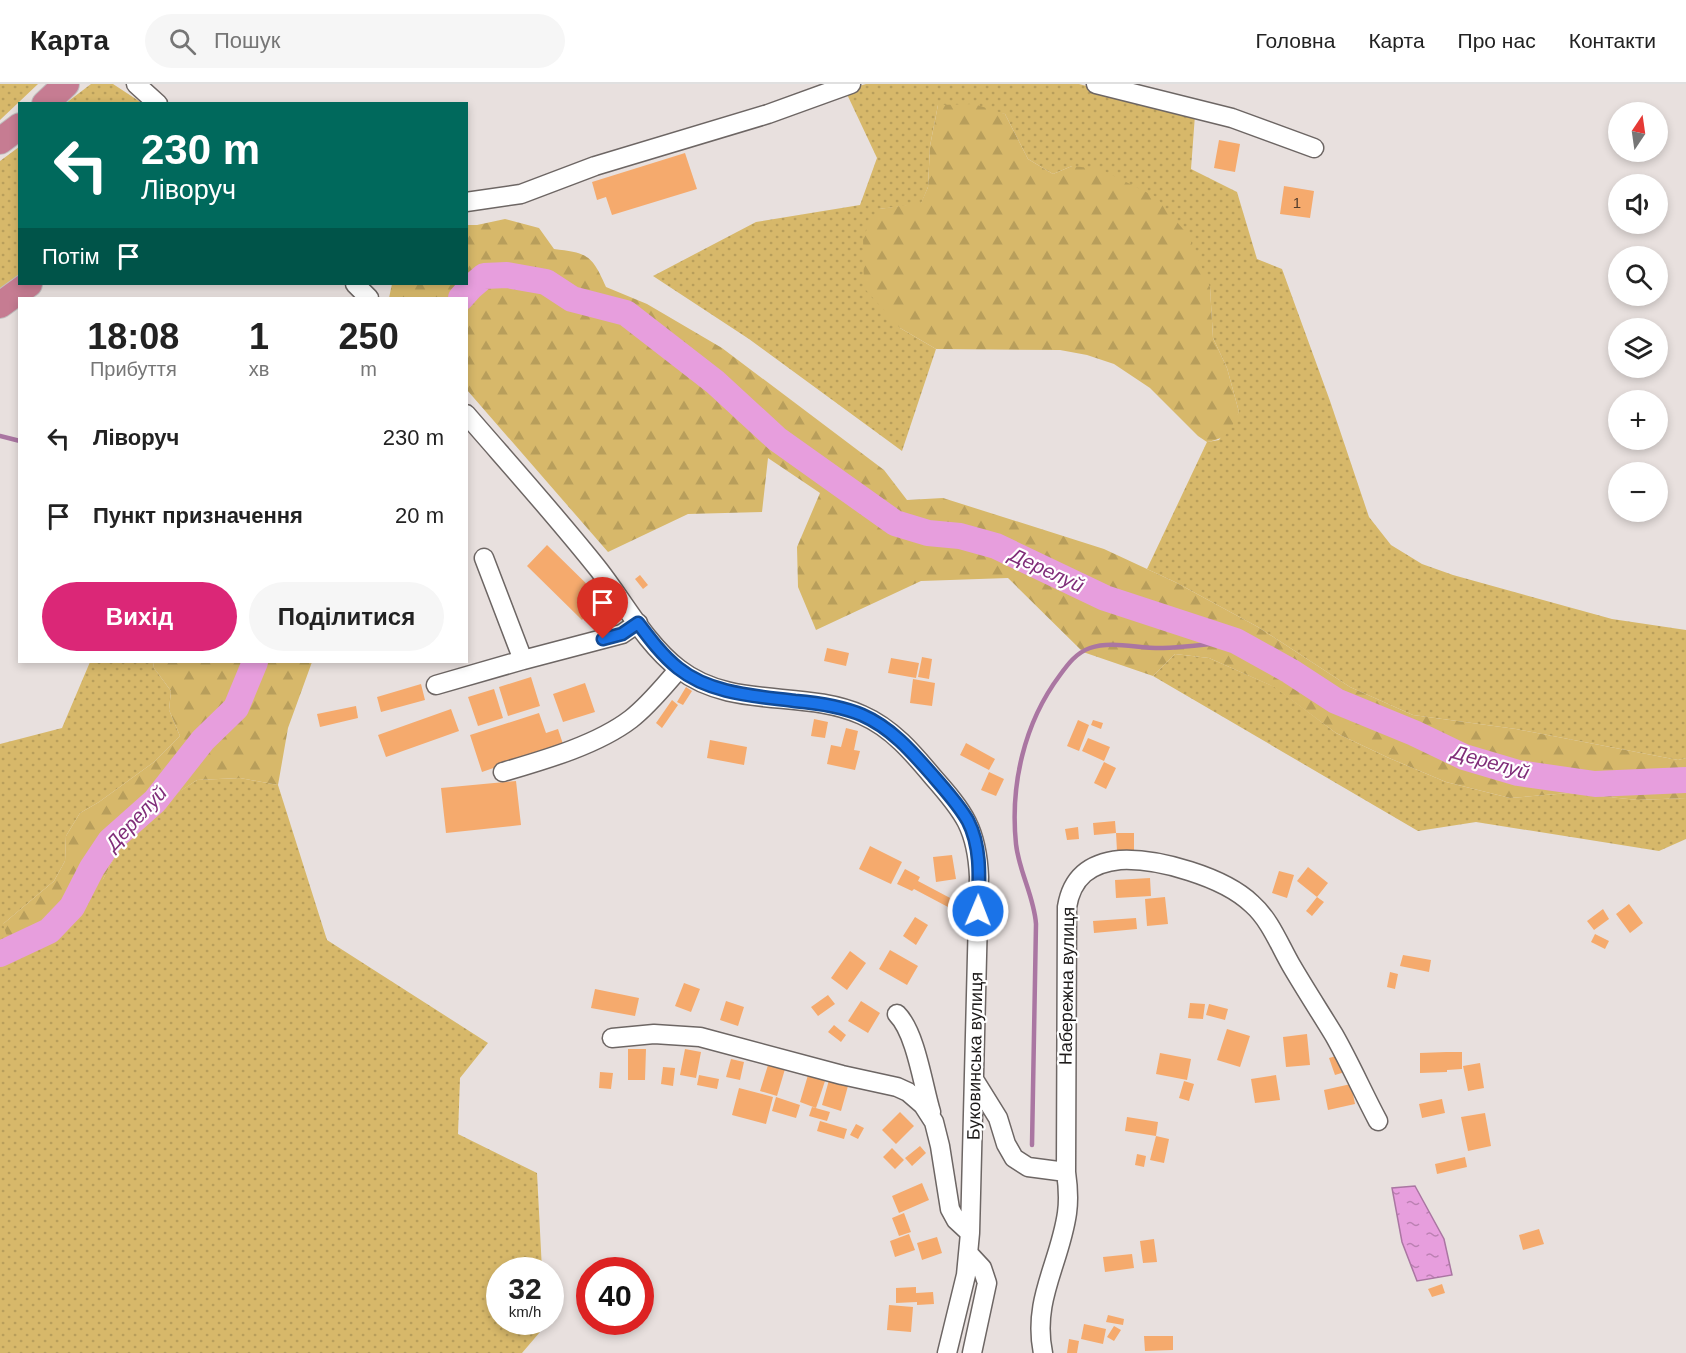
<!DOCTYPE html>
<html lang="uk">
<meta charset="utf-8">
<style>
:root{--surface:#fff;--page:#f6f6f6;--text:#222;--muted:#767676;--line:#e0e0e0;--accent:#db2777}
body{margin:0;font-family:Arial,sans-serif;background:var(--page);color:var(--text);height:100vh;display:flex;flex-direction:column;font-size:22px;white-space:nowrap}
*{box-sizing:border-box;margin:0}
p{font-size:20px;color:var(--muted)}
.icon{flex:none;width:33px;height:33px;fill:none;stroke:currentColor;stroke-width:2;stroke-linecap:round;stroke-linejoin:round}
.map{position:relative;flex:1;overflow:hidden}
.sheet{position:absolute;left:18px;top:213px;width:450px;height:366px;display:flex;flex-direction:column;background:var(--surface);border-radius:0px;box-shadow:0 3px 9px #0003}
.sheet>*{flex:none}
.hud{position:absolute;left:18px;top:18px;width:450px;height:183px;border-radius:0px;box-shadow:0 3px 9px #0003;background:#00695c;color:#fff;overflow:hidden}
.needle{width:39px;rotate:13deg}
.fabs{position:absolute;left:1608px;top:18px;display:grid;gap:12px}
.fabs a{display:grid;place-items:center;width:60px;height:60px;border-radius:50%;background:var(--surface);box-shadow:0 3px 9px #0003;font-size:30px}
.speed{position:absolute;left:486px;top:1173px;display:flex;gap:12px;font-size:30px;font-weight:700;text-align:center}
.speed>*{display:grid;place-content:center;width:78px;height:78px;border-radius:50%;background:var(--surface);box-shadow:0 3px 9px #0003;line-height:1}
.speed small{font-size:15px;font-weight:400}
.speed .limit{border:9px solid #d22;background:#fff;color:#111}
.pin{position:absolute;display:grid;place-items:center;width:51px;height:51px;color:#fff;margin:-62px -26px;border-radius:50% 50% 50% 0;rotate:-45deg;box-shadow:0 0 6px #0007}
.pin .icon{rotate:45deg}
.me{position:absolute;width:66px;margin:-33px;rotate:1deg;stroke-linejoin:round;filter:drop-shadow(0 0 4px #0008)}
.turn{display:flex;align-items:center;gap:21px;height:126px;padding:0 24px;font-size:27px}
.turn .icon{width:78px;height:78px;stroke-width:2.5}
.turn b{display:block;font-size:42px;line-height:51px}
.then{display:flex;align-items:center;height:57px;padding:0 24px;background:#0003;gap:12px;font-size:22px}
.eta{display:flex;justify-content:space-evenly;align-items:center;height:102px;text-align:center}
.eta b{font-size:36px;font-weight:700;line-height:42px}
.cta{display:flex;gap:12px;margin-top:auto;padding:12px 24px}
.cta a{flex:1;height:69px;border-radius:36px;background:var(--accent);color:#fff;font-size:24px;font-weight:700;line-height:69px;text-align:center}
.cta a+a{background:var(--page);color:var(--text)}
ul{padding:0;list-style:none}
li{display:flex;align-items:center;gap:18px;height:78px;padding:0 24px}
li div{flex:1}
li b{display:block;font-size:22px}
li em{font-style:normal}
header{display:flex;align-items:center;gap:36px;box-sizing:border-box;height:84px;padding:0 30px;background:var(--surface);border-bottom:2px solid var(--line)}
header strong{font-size:28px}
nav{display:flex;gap:33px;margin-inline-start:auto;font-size:21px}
.search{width:420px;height:54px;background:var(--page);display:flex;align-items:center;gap:15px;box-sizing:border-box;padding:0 21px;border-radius:33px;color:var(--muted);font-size:22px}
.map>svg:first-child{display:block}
.grass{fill:url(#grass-dots)}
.forest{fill:url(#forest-firs)}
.water{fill:url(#water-ripples);stroke:#aa76a2;stroke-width:1.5}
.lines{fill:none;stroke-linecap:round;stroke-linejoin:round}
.stream{stroke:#aa76a2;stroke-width:4.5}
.river{stroke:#e79edd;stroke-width:26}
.building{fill:#f5aa6d}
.minor-casing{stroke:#6d6664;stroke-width:21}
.highway-casing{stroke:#c0bfbf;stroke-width:28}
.minor{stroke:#fff;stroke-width:18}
.highway{stroke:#c67c92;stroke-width:26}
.route-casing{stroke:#114b97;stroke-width:15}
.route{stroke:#1a73e8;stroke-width:10}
.labels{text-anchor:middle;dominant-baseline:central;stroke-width:4.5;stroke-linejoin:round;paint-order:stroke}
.number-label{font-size:15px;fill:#533e2e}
.street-label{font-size:18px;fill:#1d1a19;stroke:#fff}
.water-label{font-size:20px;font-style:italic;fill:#802d79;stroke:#fff}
</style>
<header>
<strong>Карта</strong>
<div class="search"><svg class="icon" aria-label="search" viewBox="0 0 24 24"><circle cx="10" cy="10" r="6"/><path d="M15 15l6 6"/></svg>Пошук</div>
<nav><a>Головна</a><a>Карта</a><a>Про нас</a><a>Контакти</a></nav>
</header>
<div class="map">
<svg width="1686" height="1269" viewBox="0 0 1686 1269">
<defs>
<pattern id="grass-dots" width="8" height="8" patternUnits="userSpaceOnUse" patternTransform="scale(1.5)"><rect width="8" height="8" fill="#d7b86a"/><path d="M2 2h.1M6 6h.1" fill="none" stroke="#b89e5b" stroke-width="1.8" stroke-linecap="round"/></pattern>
<pattern id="forest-firs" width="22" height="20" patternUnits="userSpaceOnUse" patternTransform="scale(1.5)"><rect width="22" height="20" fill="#d7b86a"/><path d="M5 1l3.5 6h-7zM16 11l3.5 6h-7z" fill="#b89e5b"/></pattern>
<pattern id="water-ripples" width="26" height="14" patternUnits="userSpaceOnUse" patternTransform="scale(1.5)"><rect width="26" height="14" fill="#e79edd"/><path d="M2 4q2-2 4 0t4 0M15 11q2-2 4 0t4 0" fill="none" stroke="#bb80b2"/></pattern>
</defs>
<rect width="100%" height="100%" fill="#e8e0de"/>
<path class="grass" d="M0,0H38L0,36Z
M91,0H113L142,19H66Z
M866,0H1079L1195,31L1191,85L1237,108L1257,175L1282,185L1330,317L1369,433L1391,461L1422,480L1453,491L1612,535L1686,546V674L1678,676L1516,645L1413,631L1350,603L1258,543L1175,498L1147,485L1207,358L1219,356L1239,328L1227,284L1213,254L1210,203L1072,82L1053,90L1028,75L1005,30L938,21L930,62L928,103L921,120L879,125L900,244L936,265L902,367L749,255L653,192L756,138L860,121L877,74L845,6Z
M19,63V193L0,207V77Z
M1175,570L1209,574L1275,603L1336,649L1389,674L1446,698L1510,714L1569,709L1638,716L1686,714V755L1659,767L1476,738L1418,747L1153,592Z
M90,578H153L154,584L171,607L169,626L180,652L154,678L99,718L80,729L66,752L65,777L54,797L3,840L103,795L134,737L197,696L240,694L278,701L327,856L488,959L460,994L458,1050L537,1089L542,1186H500V1238H541L540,1248L522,1269H0V660L62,644Z"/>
<path class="forest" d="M974,20L1005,30L1028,75L1053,90L1072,82L1100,85L1156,113L1188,151L1210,203L1213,254L1227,284L1239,328C1230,346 1229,354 1207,358L1198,352L1150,304L1114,280L1087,271L1060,266L936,265L900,244L864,204L863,152L879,125L921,119L928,103L930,62L938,21Z
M505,135L539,144L554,165C588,169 592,171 606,203L647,220L722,264L884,386L907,416L943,414L1104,465L1175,498L1258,543L1350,603L1413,631L1516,645L1678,676L1686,674V714L1638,716L1569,709L1510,714L1446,698L1389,674L1336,649L1274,603L1209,574L1175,570L1153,592L1083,568L1008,494L921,497L816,546L798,503L797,463L820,409L768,374L762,428L688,430L608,468L467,306L466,214H389L392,200H466L467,141H477Z
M153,578H312L288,644L278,701L240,694L197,696L134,738L103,795L72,835L11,865L3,840L54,797L65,777L66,752L80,729L99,718L154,678L180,652L169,626L171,607L154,584Z"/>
<path class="water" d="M1415,1102L1444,1155L1452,1191L1417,1197L1402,1158L1392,1104Z"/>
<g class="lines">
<path class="stream" d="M0,352L20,357
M1032,1061L1036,840C1034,812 1019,788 1016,760C1010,701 1024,639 1060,591C1068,580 1076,569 1090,564C1112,556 1140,565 1163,564C1187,563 1212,560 1236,557"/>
<path class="river" d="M461,214L470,204L484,192L507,191L546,198L572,215L626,229L715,298L777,355L895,439L928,449L960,452L996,462L1105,514L1236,557L1290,587L1336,617L1414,649L1464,673L1518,689L1595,700L1686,696
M0,870L49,847L72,823L92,784L110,757L155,717L203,656L236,624L255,578"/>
</g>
<path class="building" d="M1219,56L1240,60L1235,88L1214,84Z
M685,69L697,105L612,131L606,113L597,116L592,98Z
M1284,102L1314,107L1310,134L1280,130Z
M547,461L602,515L582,536L527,482Z
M640,491L648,501L643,505L635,495Z
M827,564L849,569L846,582L824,577Z
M922,573L932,575L929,595L918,593Z
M891,574L919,579L916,594L888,589Z
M531,593L540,622L508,632L499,603Z
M913,595L935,599L932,622L910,619Z
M585,599L595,628L563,638L553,610Z
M421,600L425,616L381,628L377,613Z
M686,603L692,607L683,621L677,618Z
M494,605L503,634L478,642L468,613Z
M672,616L678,621L662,644L656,639Z
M356,622L358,634L320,643L317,630Z
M451,625L459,647L386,673L378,651Z
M539,629L546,649L558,645L563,660L482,688L470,651Z
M814,635L828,638L825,654L811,652Z
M1078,636L1089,641L1079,667L1067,662Z
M1093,636L1103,639L1101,645L1091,641Z
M846,644L858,647L854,666L860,667L855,686L827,680L831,661L841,663Z
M1088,654L1110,663L1104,677L1082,667Z
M710,656L747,663L744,681L707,674Z
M966,659L995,675L989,686L960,671Z
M1104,678L1116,684L1106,705L1094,699Z
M989,688L1004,695L996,712L981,706Z
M516,697L521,741L446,749L441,704Z
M1115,737L1116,749L1094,751L1093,739Z
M1078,743L1079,755L1067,756L1065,745Z
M1116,749H1134V767H1117Z
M870,762L902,778L891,800L859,785Z
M952,771L956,795L936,798L933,773Z
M1308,783L1328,799L1317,813L1297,797Z
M905,785L920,793L918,797L952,815L948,823L914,805L912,807L897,800Z
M1279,787L1294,791L1287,814L1272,809Z
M1150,794L1151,812L1116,814L1115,796Z
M1165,813L1168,840L1147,842L1145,815Z
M1317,813L1324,818L1312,832L1306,827Z
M1629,820L1643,839L1630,849L1616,830Z
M1603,825L1609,835L1594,846L1587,837Z
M915,833L928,841L916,861L903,852Z
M1136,834L1137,845L1094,849L1093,837Z
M1595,850L1609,857L1605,865L1591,858Z
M890,866L918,882L907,901L879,885Z
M850,867L866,879L847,906L831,894Z
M1403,871L1431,876L1429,888L1400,882Z
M1390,888L1398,890L1395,905L1387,903Z
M684,899L700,905L691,928L675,922Z
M595,905L639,914L635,932L591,924Z
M828,911L835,920L818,932L811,923Z
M726,917L744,923L738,942L720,936Z
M861,917L880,929L868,949L848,937Z
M1190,919L1205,920L1203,935L1188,934Z
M1209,920L1228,925L1225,936L1206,931Z
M834,941L846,951L841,958L828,948Z
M1227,945L1250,952L1240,983L1217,976Z
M1307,950L1310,981L1286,983L1283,953Z
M628,965H646L645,996H628Z
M685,965L701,968L696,994L680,991Z
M1446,968H1462V985L1447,986V988L1420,989V969Z
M1160,969L1191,975L1187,996L1156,990Z
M1340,971L1345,988L1335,991L1329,974Z
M731,975L744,978L740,996L726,993Z
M1480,979L1484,1004L1468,1007L1463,982Z
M768,981L785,985L777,1012L760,1007Z
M663,983L675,984L673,1002L661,1000Z
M600,988L613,989L611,1005L599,1004Z
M699,991L719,995L717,1005L697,1001Z
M808,991L825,997L816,1024L800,1018Z
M1276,991L1280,1016L1255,1019L1251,995Z
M829,996L848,1002L841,1027L822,1021Z
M1184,997L1194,1000L1189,1017L1179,1014Z
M1351,1000L1355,1020L1328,1026L1324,1006Z
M739,1004L773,1013L766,1040L732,1031Z
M776,1013L800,1021L796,1034L772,1027Z
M1442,1015L1445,1029L1422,1034L1419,1020Z
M812,1023L830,1028L827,1037L809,1032Z
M900,1028L914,1042L896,1060L882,1046Z
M1485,1029L1491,1062L1468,1067L1461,1033Z
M1127,1033L1158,1038L1156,1052L1125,1047Z
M820,1037L847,1045L844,1055L817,1047Z
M856,1040L864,1044L858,1055L850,1051Z
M1156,1052L1169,1055L1164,1079L1150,1076Z
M920,1062L926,1069L912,1082L905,1074Z
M892,1064L904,1076L895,1085L883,1073Z
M1137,1070L1146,1072L1144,1083L1135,1081Z
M1465,1073L1467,1083L1437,1090L1435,1080Z
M922,1099L929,1116L899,1129L892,1112Z
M904,1129L911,1148L899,1152L892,1134Z
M1539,1145L1544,1160L1523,1166L1519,1151Z
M909,1150L915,1166L895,1173L890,1157Z
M937,1153L942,1169L922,1176L917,1159Z
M1154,1155L1157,1178L1143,1179L1140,1157Z
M1132,1170L1134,1184L1105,1188L1103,1173Z
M1442,1200L1445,1209L1432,1213L1428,1205Z
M916,1203V1209L933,1208L934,1220L917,1221V1218L896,1219V1204Z
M889,1221L913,1223L911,1248L887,1246Z
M1108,1231L1124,1235L1123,1241L1106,1238Z
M1084,1240L1106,1245L1103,1260L1081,1255Z
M1114,1242L1121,1246L1114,1257L1107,1253Z
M1144,1252H1173V1266L1145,1267Z
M1069,1255L1079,1257L1077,1269H1067Z"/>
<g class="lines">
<defs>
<path id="minor" d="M136,0L158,20
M1096,0L1232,34L1314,64
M466,118L521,110L595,82L768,30L851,0
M355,200L369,214
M466,330C511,382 557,433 599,486C624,518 646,560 679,585C732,626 804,605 862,631C892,644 913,669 933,693C964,728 977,745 979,793L970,1149L966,1191L947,1269
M484,474L523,576L622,550L638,539
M436,601L523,576
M503,688C544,676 597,661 631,635C649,621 664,602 679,585
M897,930C916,949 923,1002 931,1028
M612,954L654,950L700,953L842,991L897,1003L908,1008L923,1021L934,1038L940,1062L950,1125L956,1136L970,1149
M975,997L998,1034L1006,1060L1014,1074L1028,1083L1066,1088
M969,1170L982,1184L987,1199L972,1269
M1043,1269C1032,1216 1060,1179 1067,1129C1069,1115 1068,1102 1066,1088L1067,823C1072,793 1090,779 1120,776C1158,774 1224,793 1252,820C1270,836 1279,860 1291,881C1305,905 1320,928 1334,951C1350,979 1363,1009 1378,1037"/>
<path id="highway" d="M45,20L66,0
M0,57L20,42
M0,221L29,200"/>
</defs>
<use href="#minor" class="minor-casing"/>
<use href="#highway" class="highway-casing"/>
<use href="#minor" class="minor"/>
<use href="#highway" class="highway"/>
</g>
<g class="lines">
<defs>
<path id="route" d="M603,555L622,550L638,539C650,555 662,571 678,584C710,610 756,612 795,617C818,619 841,622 862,631C892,644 913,669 934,693C946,707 959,721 968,737C982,764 979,797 978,827"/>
</defs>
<use href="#route" class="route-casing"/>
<use href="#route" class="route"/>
</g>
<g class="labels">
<g class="number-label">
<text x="1297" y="118">1</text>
</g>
<g class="street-label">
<text transform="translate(1067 902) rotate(-89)">Набережна вулиця</text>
<text transform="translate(975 972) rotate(-89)">Буковинська вулиця</text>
</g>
<g class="water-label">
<text transform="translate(1047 486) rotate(25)">Дерелуй</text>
<text transform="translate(1491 678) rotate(16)">Дерелуй</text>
<text transform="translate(136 734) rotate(-47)">Дерелуй</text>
</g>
</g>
</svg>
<div class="fabs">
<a><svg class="needle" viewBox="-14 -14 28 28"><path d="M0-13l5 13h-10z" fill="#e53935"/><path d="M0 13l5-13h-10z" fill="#767676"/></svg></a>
<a><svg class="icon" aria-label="sound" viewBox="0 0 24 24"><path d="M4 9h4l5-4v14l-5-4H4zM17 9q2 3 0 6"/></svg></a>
<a><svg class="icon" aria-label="search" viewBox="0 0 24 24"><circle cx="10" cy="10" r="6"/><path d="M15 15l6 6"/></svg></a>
<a><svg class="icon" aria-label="layers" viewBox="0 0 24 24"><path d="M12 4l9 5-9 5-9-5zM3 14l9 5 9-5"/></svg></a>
<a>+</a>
<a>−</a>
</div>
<div class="speed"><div>32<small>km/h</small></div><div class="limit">40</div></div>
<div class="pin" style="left:603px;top:555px;background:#d93025"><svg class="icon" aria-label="arrive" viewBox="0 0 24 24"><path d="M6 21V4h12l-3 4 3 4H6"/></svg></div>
<svg class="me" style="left:978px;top:827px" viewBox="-20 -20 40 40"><circle r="17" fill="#1a73e8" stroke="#fff" stroke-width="3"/><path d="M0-11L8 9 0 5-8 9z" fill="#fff"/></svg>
<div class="hud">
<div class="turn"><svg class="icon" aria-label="left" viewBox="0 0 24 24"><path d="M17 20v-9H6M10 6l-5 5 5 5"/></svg><div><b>230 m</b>Ліворуч</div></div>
<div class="then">Потім<svg class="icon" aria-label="arrive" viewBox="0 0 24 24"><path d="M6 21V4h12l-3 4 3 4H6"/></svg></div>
</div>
<section class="sheet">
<div class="eta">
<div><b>18:08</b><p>Прибуття</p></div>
<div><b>1</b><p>хв</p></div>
<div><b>250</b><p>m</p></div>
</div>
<ul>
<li><svg class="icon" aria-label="left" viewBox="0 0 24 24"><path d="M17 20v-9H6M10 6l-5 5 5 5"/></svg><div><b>Ліворуч</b></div><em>230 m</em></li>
<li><svg class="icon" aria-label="arrive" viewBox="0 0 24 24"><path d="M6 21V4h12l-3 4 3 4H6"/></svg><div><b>Пункт призначення</b></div><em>20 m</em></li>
</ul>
<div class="cta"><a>Вихід</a><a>Поділитися</a></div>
</section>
</div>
